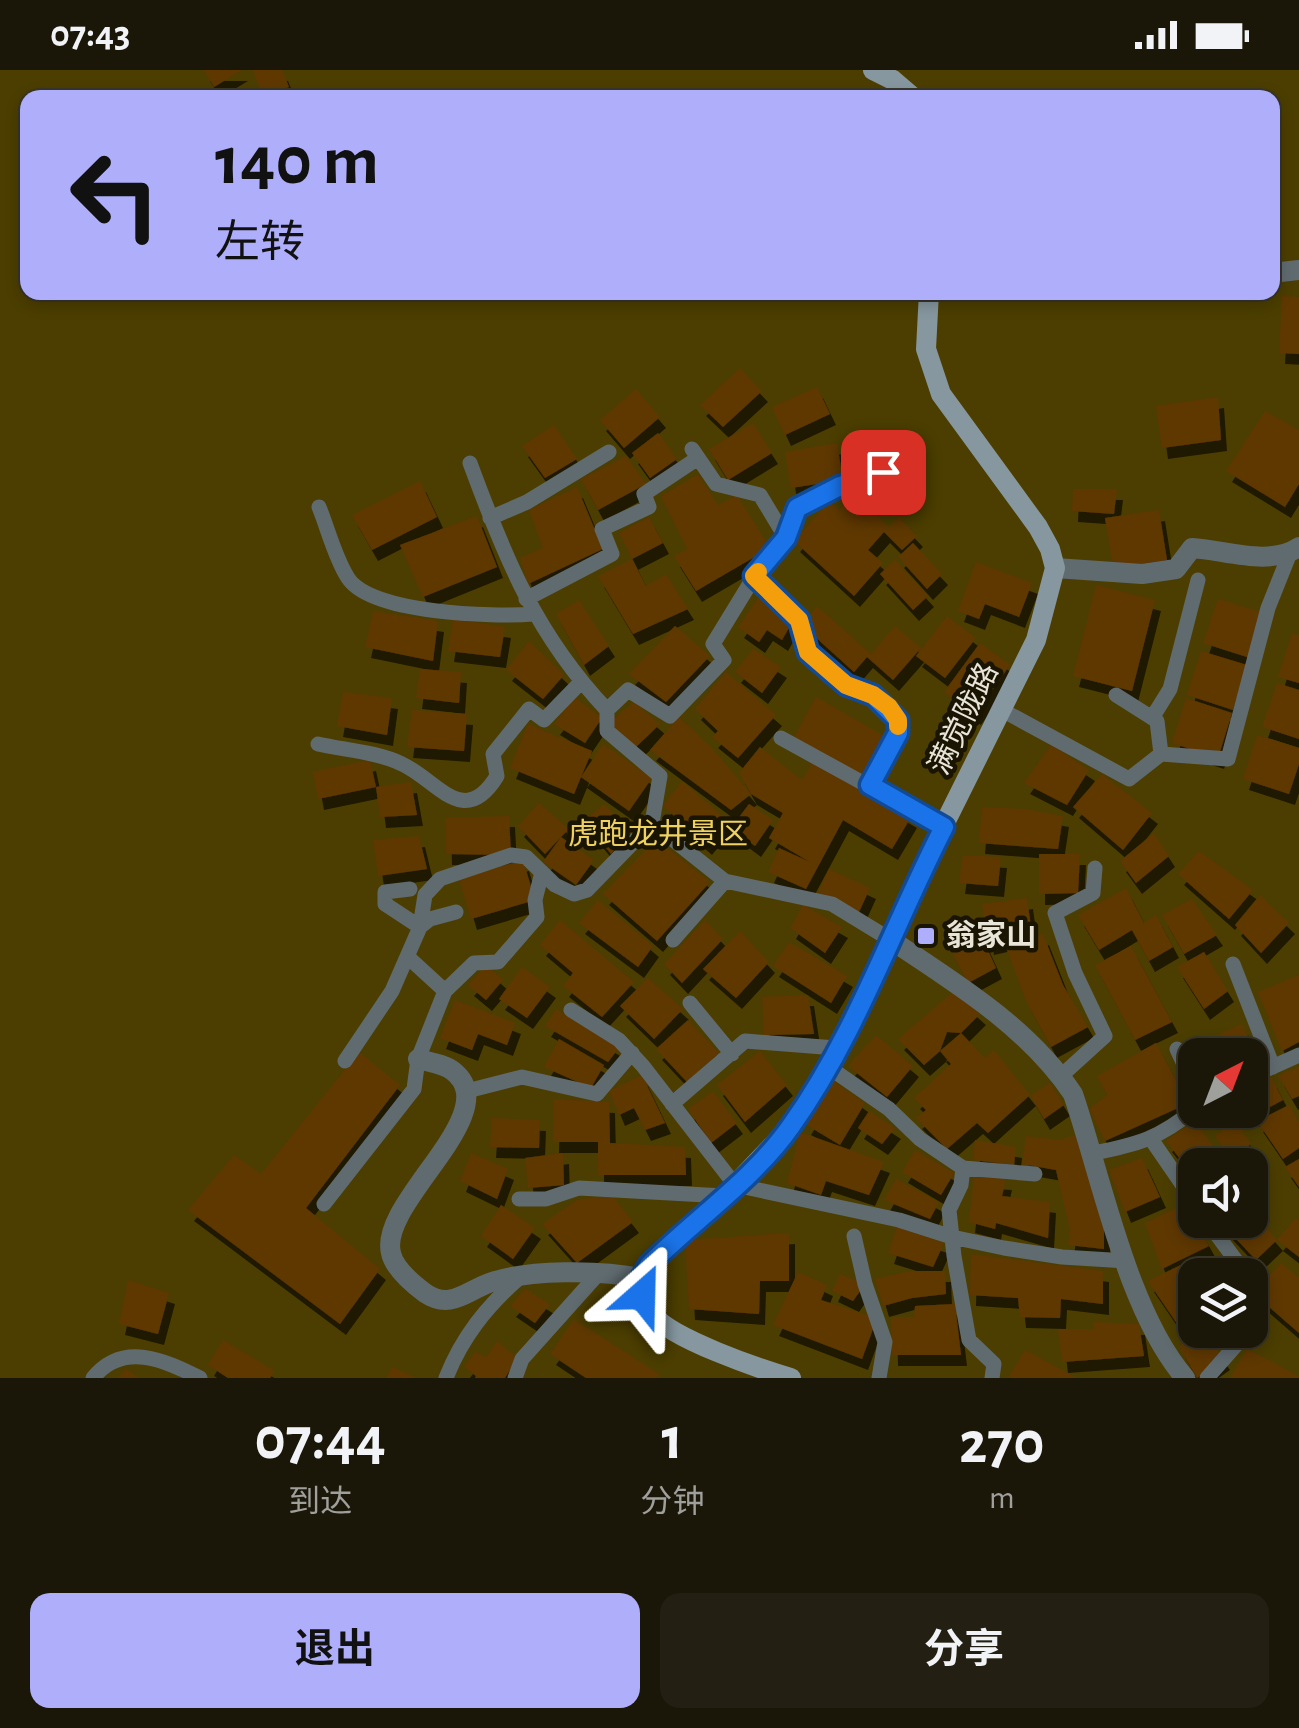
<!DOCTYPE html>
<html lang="zh">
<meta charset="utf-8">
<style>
:root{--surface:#1a1608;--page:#231f12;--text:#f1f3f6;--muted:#9f9f9c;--line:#383529;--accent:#aeaefb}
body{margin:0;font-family:"Alegreya Sans","Noto Sans SC",sans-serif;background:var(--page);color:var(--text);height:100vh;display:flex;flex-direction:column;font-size:38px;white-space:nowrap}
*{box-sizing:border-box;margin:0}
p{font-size:32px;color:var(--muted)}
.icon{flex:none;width:55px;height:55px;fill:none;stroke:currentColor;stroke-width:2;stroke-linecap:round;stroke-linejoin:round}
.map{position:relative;height:1308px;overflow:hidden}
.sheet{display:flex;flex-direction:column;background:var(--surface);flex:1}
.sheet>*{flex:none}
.guide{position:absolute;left:20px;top:20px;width:1260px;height:210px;border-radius:20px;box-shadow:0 5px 15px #0003,0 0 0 2px var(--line);background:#aeaefb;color:#111;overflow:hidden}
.needle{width:65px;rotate:42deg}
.fabs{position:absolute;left:1178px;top:968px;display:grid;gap:20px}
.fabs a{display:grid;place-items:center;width:90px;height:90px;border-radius:20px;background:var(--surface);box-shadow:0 5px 15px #0003,0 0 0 2px var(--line);font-size:50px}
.pin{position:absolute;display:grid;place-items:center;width:85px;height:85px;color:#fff;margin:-42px;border-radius:20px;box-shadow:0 5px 15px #0006}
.me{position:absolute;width:110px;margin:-55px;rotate:25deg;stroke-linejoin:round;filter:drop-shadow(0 0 8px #0008)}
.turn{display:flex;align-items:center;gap:35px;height:210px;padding:0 30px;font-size:45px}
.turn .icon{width:130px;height:130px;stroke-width:2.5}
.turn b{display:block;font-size:70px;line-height:85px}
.eta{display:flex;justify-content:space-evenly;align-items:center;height:170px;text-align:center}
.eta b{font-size:60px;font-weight:700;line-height:70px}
.button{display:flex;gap:20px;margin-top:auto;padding:20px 30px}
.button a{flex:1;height:115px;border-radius:20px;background:var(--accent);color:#111;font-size:40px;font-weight:700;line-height:115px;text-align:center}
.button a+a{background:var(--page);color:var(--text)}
.status{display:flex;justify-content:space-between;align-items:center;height:70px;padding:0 50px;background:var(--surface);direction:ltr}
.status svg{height:28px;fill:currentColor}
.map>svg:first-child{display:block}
.park{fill:#4c3e00;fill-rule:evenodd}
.building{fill:#5f3700;filter:url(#shadow)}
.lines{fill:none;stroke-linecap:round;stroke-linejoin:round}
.lane{stroke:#606b70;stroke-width:15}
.street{stroke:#606b70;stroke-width:20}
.secondary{stroke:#86979f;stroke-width:20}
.route-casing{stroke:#114b97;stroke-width:25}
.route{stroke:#1a73e8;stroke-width:18}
.slow{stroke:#f59e0b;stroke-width:18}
.poi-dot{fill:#aeaefb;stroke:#1a1503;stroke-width:4}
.labels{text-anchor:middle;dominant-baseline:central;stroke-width:9;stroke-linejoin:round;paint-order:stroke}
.street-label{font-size:30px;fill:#e8e4d8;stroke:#1a1503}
.park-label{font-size:30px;fill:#eed15f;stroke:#1a1503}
.poi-label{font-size:30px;font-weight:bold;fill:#e8e4d8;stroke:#1a1503;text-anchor:start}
</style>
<div class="status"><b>07:43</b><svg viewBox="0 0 49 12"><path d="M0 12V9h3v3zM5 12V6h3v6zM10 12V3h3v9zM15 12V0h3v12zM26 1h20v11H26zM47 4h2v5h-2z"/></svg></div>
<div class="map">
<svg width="1299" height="1308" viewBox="0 0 1299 1308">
<defs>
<filter id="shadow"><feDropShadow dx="6" dy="11" stdDeviation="0" flood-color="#0009"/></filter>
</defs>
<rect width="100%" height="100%" fill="#231e0a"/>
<path class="park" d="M0,0H1299V1308H0ZM28,28H1272V222H28ZM1195,985H1250V1040H1195ZM1195,1095H1250V1150H1195ZM1195,1205H1250V1260H1195Z"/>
<path class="building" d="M204,0H242L214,17Z
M253,0H282L289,17L263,28Z
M1282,226L1299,227V284L1279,283Z
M740,298L762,321L723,357L700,335Z
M817,317L830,344L785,365L772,337Z
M636,319L660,347L624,378L600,350Z
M1218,327L1221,370L1162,378L1156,336Z
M1265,341L1299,360V414L1285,437L1226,401Z
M753,353L772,383L728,410L709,379Z
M554,355L577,389L545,408L522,376Z
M658,363L677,389L650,408L632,383Z
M837,373L843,410L791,418L785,382Z
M626,386L646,414L598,440L581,409Z
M698,404L718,435L737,425L770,478L696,521L674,486L687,479L661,426Z
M420,411L437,447L372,480L352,445Z
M577,417L603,479L528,514L520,488L543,478L529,440Z
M1073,419H1117L1114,444L1072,441Z
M829,431L839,440L847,431L864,447L870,439L889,457L899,447L917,466L902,480L884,462L868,480L883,493L854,526L794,471Z
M1159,440L1167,490L1113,498L1105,448Z
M477,446L497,497L423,527L400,475Z
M649,447L663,473L632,489L619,463Z
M913,473L942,504L927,519L898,487Z
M632,489L646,516L666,504L688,539L633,564L598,506Z
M895,490L928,526L913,540L880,504Z
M976,492L1032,513L1019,547L985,534L979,549L958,541Z
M1096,515L1155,530L1132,621L1073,606Z
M761,524L794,549L782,570L767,560L759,572L738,557Z
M1218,529L1264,543L1250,588L1203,573Z
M579,530L609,576L584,595L556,544Z
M817,536L871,584L895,556L921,578L893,610L867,587L854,602L802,555Z
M373,541L438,551L433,591L365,577Z
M947,546L976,568L945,608L916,586Z
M453,549L505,557L500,587L448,581Z
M675,556L710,586L666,632L629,604Z
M1292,563L1299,565V613L1278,607Z
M529,571L564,605L543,629L506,600Z
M980,573L1010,595L975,644L944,622Z
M753,579L781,597L762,623L735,602Z
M1201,581L1247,595L1233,640L1187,625Z
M420,599L461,602L459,633L416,628Z
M726,602L776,645L738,688L712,667L718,661L695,639Z
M1277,613L1299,620V669L1262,657Z
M343,622L392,628L387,665L337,656Z
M575,627L602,648L585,673L554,654Z
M816,627L886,667L862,708L793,669Z
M1186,628L1232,643L1218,688L1172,673Z
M634,632L660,654L635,678L607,654Z
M412,640L467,644L464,681L407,677Z
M679,647L712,678L751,724L731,740L650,680Z
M528,654L592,681L581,707L603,674L652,708L629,741L581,707L574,724L510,698Z
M1257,665L1299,678V694L1289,724L1243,709Z
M1051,675L1089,700L1067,735L1024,713Z
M760,677L802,710L814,690L911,747L892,779L843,750L806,819L768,802L779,778L810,792L769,768L783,743L751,724L739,703Z
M370,690L376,717L318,729L313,702Z
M1102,704L1152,743L1123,780L1073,737Z
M682,711L726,749L706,774L663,736Z
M411,712L417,745L380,747L376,717Z
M539,733L569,759L561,767L594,790L576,815L543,792L561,767L545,784L518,756Z
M604,734L631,761L611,784L584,751Z
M749,734L773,750L755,776L731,758Z
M982,737L1024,739L1063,746L1058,779L979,773Z
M509,746L511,785L446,784L445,748Z
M1154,763L1169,786L1136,813L1120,791Z
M419,766L427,799L378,806L373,770Z
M656,769L710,812L657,871L603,824Z
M1199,781L1253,820L1229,849L1178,804Z
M1039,784H1080L1078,823L1039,824Z
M963,785L1001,787L998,816L959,813Z
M523,790L535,830L471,849L459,809Z
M829,799L870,818L859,842L818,822Z
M1126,818L1144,853L1156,845L1173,877L1149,891L1132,860L1099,880L1078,845Z
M1260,825L1289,853L1261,883L1235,855Z
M1027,828L1032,864L988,874L982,834Z
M1192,829L1217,865L1184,884L1162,845Z
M598,830L653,876L638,897L579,853Z
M803,835L842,857L825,883L790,858Z
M560,850L634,912L602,947L563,916L573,903L540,875Z
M705,850L723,869L682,913L664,894Z
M740,861L769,892L736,928L703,899Z
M1043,864L1063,915L1088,957L1051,977L1026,931L1006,877Z
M981,865L996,898L968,913L950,879Z
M789,872L847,906L831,933L773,896Z
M1131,876L1172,952L1135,970L1095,895Z
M1204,882L1228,921L1204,939L1177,897Z
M486,895L503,910L486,930L468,915Z
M522,897L550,917L527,948L499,929Z
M1299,905V972L1282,981L1258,922Z
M648,908L683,939L654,969L620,936Z
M954,921L980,944L961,963L947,962L940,981L961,963L985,988L994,980L1030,1025L988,1063L977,1053L947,1079L916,1048L926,1040L914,1028L951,994L940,981L924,995L898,969Z
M808,925L814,964L764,965L762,927Z
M455,930L515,953L507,975L478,964L472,980L440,968Z
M556,939L619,978L608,992L545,956Z
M688,950L719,983L687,1012L656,979Z
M1242,954L1261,993L1250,998V985H1199L1195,976Z
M876,965L913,996L887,1027L848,996Z
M559,969L604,995L591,1018L544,997Z
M1156,973L1189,1033L1105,1071L1089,1039L1107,1025L1097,1006Z
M760,981L787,1015L745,1052L717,1015Z
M359,982L400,1015L306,1138L380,1199L340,1254L188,1140L234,1085L261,1104Z
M1299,997V1026L1292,1029L1278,1005Z
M642,1005L665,1053L645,1060L634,1038L619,1045L609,1021Z
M1271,1007L1283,1030L1253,1046L1250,1039V1015Z
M832,1010L865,1033L840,1075L805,1054Z
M1050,1013L1064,1035L1044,1049L1030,1025Z
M713,1021L737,1053L711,1073L688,1039Z
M554,1029L609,1032L610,1073L685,1077L686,1105H598V1072H553Z
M1289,1035L1299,1052V1078L1283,1089L1257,1051Z
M869,1041L895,1058L882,1074L858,1058Z
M492,1048L540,1050L539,1078L490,1077Z
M1194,1051L1228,1095H1195V1108L1166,1071Z
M1235,1051L1251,1074L1232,1089L1215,1066Z
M800,1062L884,1092L869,1125L826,1111L821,1125L787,1113Z
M1076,1065L1104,1153V1179L1068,1175L1070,1160L1056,1100L1022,1094L1026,1066L1059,1070Z
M975,1070L1016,1077L1014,1095L973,1090Z
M915,1080L954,1103L941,1125L902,1102Z
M471,1083L508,1099L497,1129L460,1111Z
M563,1083L564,1115L528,1118L525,1088Z
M1142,1088L1160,1127L1125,1142L1109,1100Z
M1299,1089V1117L1285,1097Z
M974,1107L1006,1109L1002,1126L1050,1132L1048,1168L996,1153L995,1159L969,1152Z
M896,1109L939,1132L930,1149L884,1130Z
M612,1125L633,1152L577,1193L542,1154L577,1130Z
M1186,1133L1209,1176L1162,1199L1145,1153Z
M501,1135L535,1158L513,1189L481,1166Z
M1250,1139L1277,1170L1256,1190L1221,1153L1225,1150H1250Z
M1296,1148L1299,1151V1187L1277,1170Z
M897,1157L944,1173L933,1197L888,1183Z
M789,1163V1211H760L759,1244L689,1239L685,1170Z
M971,1184L1103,1201V1234L1061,1229L1060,1248L1020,1247L1018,1228L970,1225Z
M1195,1188L1207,1205H1195V1258L1184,1264L1148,1211Z
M1281,1193L1299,1208V1263L1253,1223Z
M910,1201H945L946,1224L912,1228L883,1236L875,1209Z
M798,1202L827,1215L821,1230L877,1248L862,1289L773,1255Z
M840,1204L865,1214L853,1231L832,1221Z
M128,1210L169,1223L158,1264L119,1254Z
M525,1219L550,1234L535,1253L510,1236Z
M955,1234L961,1285H892L891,1247H914L915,1236Z
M574,1249L659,1304L657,1308H586L550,1284Z
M1093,1252L1139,1254L1144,1286L1062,1292L1058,1259H1094Z
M1203,1260L1224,1289L1197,1308L1179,1277Z
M223,1270L275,1301L270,1308H228L208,1295Z
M497,1271L517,1288L505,1308H475L476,1306L464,1297L475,1282L486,1287Z
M1247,1279L1299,1306V1308H1230Z
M1025,1280L1077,1308H1008Z
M392,1297L417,1308H386Z
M126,1299L140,1308H117Z"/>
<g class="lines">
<path class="lane" d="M692,379L716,414L760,425L786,468
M470,393C505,488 536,565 607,640V661L660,706L652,753L725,811L832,834L891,870
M319,437C328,459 335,488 348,508C371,544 494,547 533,544
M490,448L527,432L609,382
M754,507L799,550L808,582L846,615L873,625L898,650V663L871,715
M526,529L612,484L602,459L649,437L644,424L698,388
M1116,625L1157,651L1161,684
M607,640L628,620L670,646L724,590L713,574L754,507L786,468L797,438L840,416L883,402
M1002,640L1129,709L1161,684L1228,689L1268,538L1290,483
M1152,648L1170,619L1198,510
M781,668L943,757
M318,674C344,680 378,682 402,694C437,710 464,760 497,706L493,684L529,639L544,650L581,612
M410,819L385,822V834L420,857L425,825L440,809L511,785L526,787L555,815L574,824L587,820L652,753
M673,870L725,811
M1233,894L1273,997
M445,921L474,893L498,892L537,847L535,830L542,802
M690,933L732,984
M571,940L619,970L643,996L735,1115L899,1150L952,1167L1004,1178L1062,1187L1127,1191
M1177,979L1195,1018
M345,991L392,921L420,857L430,849L456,842
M827,996L889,1039L920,1069L963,1098L961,1115L949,1140L954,1186L969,1270L994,1294L992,1308
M1061,1006L1105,966L1075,903L1055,843L1093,823L1095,798
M1250,1007L1299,985
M467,1021L522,1007L597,1024L632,983
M672,1034L745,971L836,978
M1151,1069L1195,1133
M1093,1083C1137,1075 1160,1068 1195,1039
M963,1098L1035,1104
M519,1129H546L579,1118L724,1126
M324,1134L414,1019L418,989L445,921L409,888
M1206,1150L1237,1192L1233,1205
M854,1166L865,1214L885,1272L879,1308
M93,1308C123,1271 164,1290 200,1308
M446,1308C462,1267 487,1236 520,1207
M515,1308L522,1289L599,1203
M1207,1308L1244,1266L1242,1260"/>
<path class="street" d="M1272,203L1299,200
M1055,498L1142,504L1176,499L1192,478C1225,480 1269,497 1299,477
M891,870C957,914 1028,957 1073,1024C1102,1109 1127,1240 1185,1308
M418,989C429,992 444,994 453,1001C507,1043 378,1132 391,1183C394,1198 413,1214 425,1223C450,1240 465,1222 489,1213C528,1199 601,1200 641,1208"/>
<path class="secondary" d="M873,0L893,10L914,28
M791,1308C760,1299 672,1269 653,1245C644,1234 642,1222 641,1208L662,1182L735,1115L791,1056L827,996L875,905L915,813L1036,570L1055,498L1050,479L1038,457L941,324L926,279L929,222"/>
</g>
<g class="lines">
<defs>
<path id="route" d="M642,1225L641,1208L649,1195C695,1149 754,1109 791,1056C856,965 893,856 944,757L870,715L898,663V650L873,625L846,615L808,582L799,550L754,506L786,468L797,438L840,416L883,402"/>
</defs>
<use href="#route" class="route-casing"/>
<use href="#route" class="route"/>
<path class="slow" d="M758,502L754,506L799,550L808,582L846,615L873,625L889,637L898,650V656"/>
</g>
<rect class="poi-dot" x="916" y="856" width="20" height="20" rx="5"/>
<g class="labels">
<g class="street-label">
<text transform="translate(964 649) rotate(-64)">满觉陇路</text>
</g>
<g class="park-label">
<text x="658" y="765">虎跑龙井景区</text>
</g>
<g class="poi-label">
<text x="946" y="866">翁家山</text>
</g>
</g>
</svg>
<div class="fabs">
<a><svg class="needle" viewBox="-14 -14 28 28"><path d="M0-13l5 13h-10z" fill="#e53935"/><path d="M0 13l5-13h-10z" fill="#9f9f9c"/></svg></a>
<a><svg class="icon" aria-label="sound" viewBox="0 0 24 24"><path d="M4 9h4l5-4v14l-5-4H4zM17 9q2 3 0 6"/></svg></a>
<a><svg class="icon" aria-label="layers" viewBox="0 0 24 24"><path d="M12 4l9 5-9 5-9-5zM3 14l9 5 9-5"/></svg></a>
</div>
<div class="pin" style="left:883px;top:402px;background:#d93025"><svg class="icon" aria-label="arrive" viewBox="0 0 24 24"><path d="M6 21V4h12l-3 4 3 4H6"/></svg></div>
<svg class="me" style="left:642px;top:1225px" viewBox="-20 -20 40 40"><path d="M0-17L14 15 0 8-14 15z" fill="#1a73e8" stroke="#fff" stroke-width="4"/></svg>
<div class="guide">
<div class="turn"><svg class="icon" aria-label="left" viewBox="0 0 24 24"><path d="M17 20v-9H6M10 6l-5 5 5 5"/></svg><div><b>140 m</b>左转</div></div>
</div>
</div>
<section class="sheet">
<div class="eta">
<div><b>07:44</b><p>到达</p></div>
<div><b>1</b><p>分钟</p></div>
<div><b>270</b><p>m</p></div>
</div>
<div class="button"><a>退出</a><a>分享</a></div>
</section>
